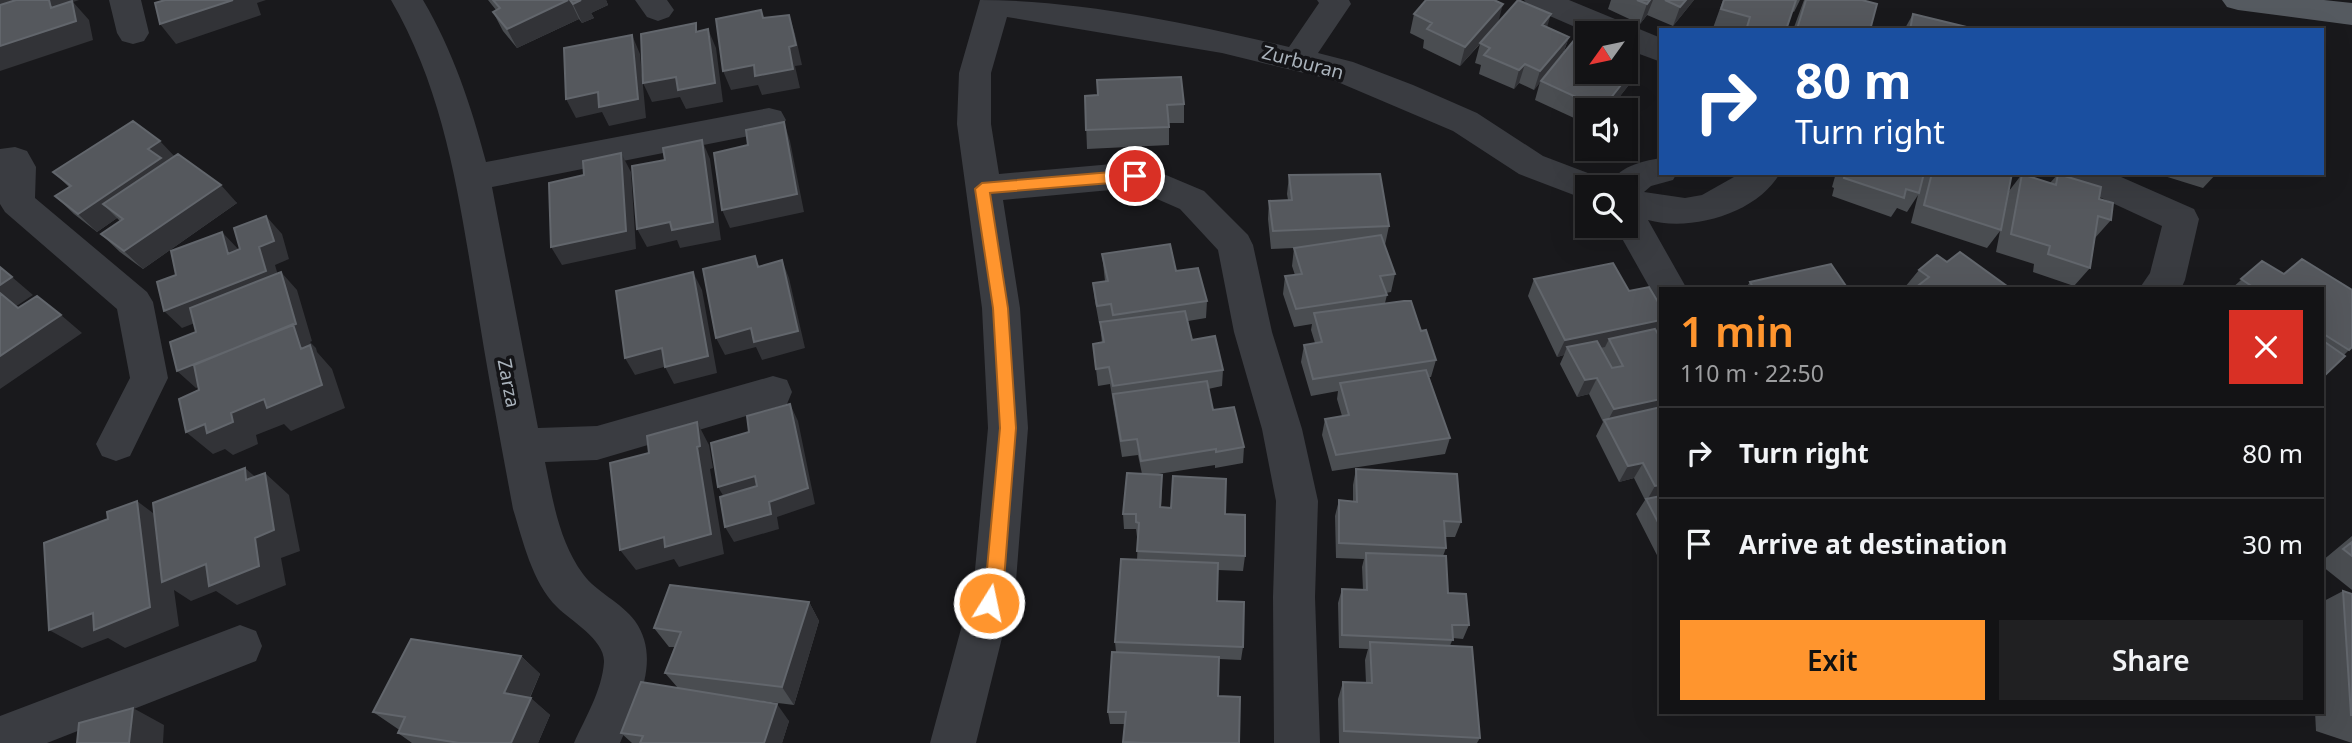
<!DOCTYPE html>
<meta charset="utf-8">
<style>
:root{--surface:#131315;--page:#202022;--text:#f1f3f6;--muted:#9d9ea0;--line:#323234;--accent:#ff952e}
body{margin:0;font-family:"Noto Sans",sans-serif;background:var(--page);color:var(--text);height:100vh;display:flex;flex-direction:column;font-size:26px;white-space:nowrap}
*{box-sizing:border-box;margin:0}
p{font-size:23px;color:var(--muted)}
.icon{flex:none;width:38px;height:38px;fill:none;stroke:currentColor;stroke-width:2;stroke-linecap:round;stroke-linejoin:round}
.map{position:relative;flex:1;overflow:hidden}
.side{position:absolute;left:1659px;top:287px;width:665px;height:427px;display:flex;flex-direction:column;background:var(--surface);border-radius:0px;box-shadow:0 7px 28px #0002,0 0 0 2px var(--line)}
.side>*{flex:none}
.top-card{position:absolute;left:1659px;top:28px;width:665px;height:147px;border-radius:0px;box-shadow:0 7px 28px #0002,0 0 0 2px var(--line);background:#1a4fa0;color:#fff;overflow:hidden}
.needle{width:46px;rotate:237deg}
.buttons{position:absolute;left:1575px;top:21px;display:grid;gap:14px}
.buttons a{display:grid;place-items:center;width:63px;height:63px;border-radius:0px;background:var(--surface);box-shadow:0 7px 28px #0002,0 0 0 2px var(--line);font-size:35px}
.pin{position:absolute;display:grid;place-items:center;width:60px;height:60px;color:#fff;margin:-30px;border:4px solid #fff;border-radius:50%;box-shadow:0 2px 7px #0007}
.me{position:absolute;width:77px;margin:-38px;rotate:10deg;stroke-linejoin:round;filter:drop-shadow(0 0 5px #0008)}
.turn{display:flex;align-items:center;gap:24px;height:147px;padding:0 21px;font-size:32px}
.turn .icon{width:91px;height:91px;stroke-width:2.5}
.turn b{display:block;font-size:49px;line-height:60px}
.round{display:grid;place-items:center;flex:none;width:74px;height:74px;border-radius:0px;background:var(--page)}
.overview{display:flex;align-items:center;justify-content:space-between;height:119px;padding:0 21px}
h1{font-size:42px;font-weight:600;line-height:52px;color:var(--accent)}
.button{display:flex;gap:14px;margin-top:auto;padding:14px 21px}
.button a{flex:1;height:80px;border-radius:0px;background:var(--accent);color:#111;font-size:28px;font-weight:600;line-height:80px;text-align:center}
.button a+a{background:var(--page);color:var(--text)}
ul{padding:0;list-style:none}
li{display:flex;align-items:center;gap:21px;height:91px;padding:0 21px;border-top:2px solid var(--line)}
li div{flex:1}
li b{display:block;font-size:26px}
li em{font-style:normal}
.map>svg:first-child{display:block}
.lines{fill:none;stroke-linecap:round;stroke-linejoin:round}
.minor{fill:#3a3c41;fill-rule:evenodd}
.major{fill:#555a60;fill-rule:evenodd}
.wall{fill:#4a4d51}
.shaded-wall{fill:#323337}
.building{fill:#55585d;stroke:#62666c;stroke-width:2}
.route{fill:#ff952e;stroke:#a6611e;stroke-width:2}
.labels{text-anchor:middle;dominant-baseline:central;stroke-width:7;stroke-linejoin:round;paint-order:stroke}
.street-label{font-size:19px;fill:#aab3bc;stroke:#141417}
</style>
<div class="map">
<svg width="2352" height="743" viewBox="0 0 2352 743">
<rect width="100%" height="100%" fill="#19191c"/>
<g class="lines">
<path class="minor" d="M109,0H141L149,33L144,41L133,44L122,41L117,33Z
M391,0H423C453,51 471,105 486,162L769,108L781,111L786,120L781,129L769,132L492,187L538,428L597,426L773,376L787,380L792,392L787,404L597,460L545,462C553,501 559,541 583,574C596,592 621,602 635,621C662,659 637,706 620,743H574C585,718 602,691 604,662C605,640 571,621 557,607C532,582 523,541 513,509C500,439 487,370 476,300C459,196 445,93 391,0Z
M635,0H667L674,10L669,17L658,21L647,17Z
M980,0C1081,0 1191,24 1289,47L1319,3L1317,0H1349L1351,4L1318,53L1353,62L1413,85L1477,113L1543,156L1601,178L1606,187H1587V200L1519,174L1453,131L1333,80L1222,53L1007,17L991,73V124L999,174L1135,162L1204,191L1248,235L1253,245L1272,332L1302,429L1318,501L1315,597L1320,743H1274L1273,597L1276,501L1262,429L1234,332L1218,250L1180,209L1132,188L1003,200L1020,308L1028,428L1016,581L976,743H930L974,581L988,428L982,308L957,124L959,73Z
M1524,0H1569L1661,38V62L1626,49V33H1589L1529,7Z
M15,147L27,151L36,167L35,198L147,292L153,302L168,378L130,456L116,461L102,456L96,444L130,378L117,309L5,212L0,204V149Z
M1661,158V173H1677L1673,180L1651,186L1644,192L1685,198L1702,195L1741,173H1780C1757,214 1690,232 1648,220L1687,289H1661V301L1656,299L1615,226H1626V187H1608C1619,166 1639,162 1661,158Z
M2062,173H2112L2194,209L2199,219L2185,280L2181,289H2139L2150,273L2162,226L2067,182Z
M240,625L256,631L262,646L256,661L47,743H0V716Z"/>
<path class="major" d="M2222,0H2324L2352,3V25L2238,10L2227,7Z"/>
</g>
<path class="wall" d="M488,0H606L608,5L591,13L594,18L582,23L579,19L517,48L503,31L493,12L496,10Z
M1611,0H1694L1673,26L1647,15L1640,24L1608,9Z
M1723,0H1800L1794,12L1792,11L1786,30H1717L1713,28Z
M1804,0H1862L1870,30H1793Z
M1414,14L1547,27L1569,37L1563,54L1628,86L1609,110H1587V124L1535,100L1540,82L1534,90L1519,83L1514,89L1479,74L1481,65L1475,63L1480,44L1460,66L1423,48L1424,40L1410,33Z
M1913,14L1979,30H1904Z
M1085,96L1184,104V123H1169V145L1087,149Z
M175,157L237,203L143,269L120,252L101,234L120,221L117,218L97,232L74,214L55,196L69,187L53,172Z
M1836,173H2012L2009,191L2022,174L2050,183L2058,174L2099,199L2111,220L2095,238L2090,268L2074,286L2033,272L2034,264L1996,252L2000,231L1987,248L1911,223L1918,195L1907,212L1897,208L1891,217L1832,196L1834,188L1832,187Z
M2161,173H2217L2203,188L2161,175Z
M1289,175L1389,226L1385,245H1384L1395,274L1391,292L1386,293L1387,295L1385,303L1421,331L1436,360L1431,377H1429L1450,438L1445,454L1332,471L1322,435L1325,419L1342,416L1337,399L1338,391L1311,396L1301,362L1304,345L1315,343L1311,330L1312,324L1294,327L1283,294L1285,276L1295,275L1292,266L1294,248L1271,249L1268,219L1269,201L1288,200L1287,194Z
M1102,254L1176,271L1207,301L1206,318L1188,321L1192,340L1223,370L1222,386L1208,389L1213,410L1244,447L1243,463L1215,468V465L1152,475L1162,491L1161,507L1225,514L1245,556L1243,571L1218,570L1217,601L1243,647L1241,660L1219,659L1218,696L1239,743H1124L1125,724H1110L1108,712L1116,652L1115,642L1137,560L1138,537H1137L1136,529H1124L1123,514L1142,474L1138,455L1122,457L1110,384L1098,386L1093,344L1102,343L1100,323H1099L1095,301L1093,283L1105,281Z
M2302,259L2352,290V347L2344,355L2345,356L2322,378V289H2231L2262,261L2284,274Z
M1947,262L2011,289H1907L1905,287L1919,270Z
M1534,279L1629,291L1661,339V563L1636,514L1645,500L1634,478L1619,482L1596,436L1603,422L1589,394L1577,397L1560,364L1564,355L1557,357L1528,296Z
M1750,282L1848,289H1745Z
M1356,469L1461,522L1455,537H1446V548L1443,556L1448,593L1469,625L1463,639L1453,638L1450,646L1480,738L1477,743H1339L1338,699L1343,682L1366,683L1365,660L1368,649L1339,648L1338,603L1342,589L1363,590L1362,567L1364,559L1336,558L1335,516L1339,500L1353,501V485Z
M2352,536V590L2322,566V561Z
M2343,591L2352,594V743L2316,731L2315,712H2322V602Z
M809,602L819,621L794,705L745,699L789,721L782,743H632L621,733L678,688L665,673L675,647H669L654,628Z
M521,656L540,674L530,698L550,715L538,743H412L398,733L400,729H398L373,712Z"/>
<path class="shaded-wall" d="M0,0H79L73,2L89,20L93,40L0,71Z
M233,0H266L257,3L261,15L176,44L160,24Z
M568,0H570L579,19L517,48L507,29Z
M581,0H606L608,5L591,13L594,18L582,23L573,4Z
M1650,0H1653L1647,15L1640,24L1647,4Z
M1686,0H1694L1673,26L1680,7Z
M1503,4L1498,23L1460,66L1465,47Z
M1551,14L1545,34L1542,25Z
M789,15L795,34L802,65L795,66L800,88L762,95L758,85L731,90L723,71L789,47Z
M708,29L716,48L723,102L686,109L680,97L652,102L643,83Z
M632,35L640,54L646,118L609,126L602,112L576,118L566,99Z
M1569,37L1562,56L1534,90L1540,71Z
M1525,64L1519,83L1514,89L1519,70Z
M1636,66L1628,86L1609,110H1602Z
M784,122L790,141L804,212L730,228L722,210Z
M702,140L710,159L721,240L680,248L677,240L647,247L637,229Z
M160,141L177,159L103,204L117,218L97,232L78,214L148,149Z
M621,153L631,172L636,249L562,265L551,247Z
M221,185L237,203L143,269L124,251Z
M266,216L282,234L289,259L275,265L282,289L182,328L164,311L259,247Z
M222,232L239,250L228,254Z
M782,260L789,278L805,348L762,360L756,347L725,355L716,338Z
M281,272L297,290L312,341L310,342L316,348L317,352L332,369L345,408L291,431L284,424L256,435L258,444L233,455L225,449L213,454L186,432L231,413L301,349L300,346L196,388L177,371Z
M693,272L702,290L717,373L674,384L665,367Z
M12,277L33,295L0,317V285Z
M61,315L82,333L0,389V356Z
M1661,320V331L1658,336L1609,339L1605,347L1571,354L1567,347L1564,355L1557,357L1565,340Z
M662,348L671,365L635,375L625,358Z
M1597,378L1589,394L1577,397L1585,380Z
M1661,399V413L1606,424L1614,409Z
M790,404L798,421L815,504L777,517L779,529L734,542L725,527L769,502Z
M697,422L709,445L713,468L710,469L724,554L679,567L674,559L636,570L620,550L697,447Z
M1643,463L1634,478L1619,482L1628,466Z
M245,468L267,487L265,473L289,495L300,551L281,558L286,585L237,605L216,591L191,601L174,590L179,626L125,648L108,638L82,648L49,630L137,501L165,522L246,480Z
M1162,475V491L1160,523V507Z
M755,476L764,492L727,502L718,487Z
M1661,485V498L1646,502L1655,486Z
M809,602L819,621L794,705L782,687Z
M521,656L540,674L524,710L504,693Z
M531,698L550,715L538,743H511Z
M777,704L789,721L782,743H764Z
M133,708L164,725L163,743H129Z"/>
<path class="building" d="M16,0H49L51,8L72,1L76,21L0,46V5Z
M165,0H233L160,24L155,3Z
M493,0H568L507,29L493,12L500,8Z
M570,0H581L573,4Z
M1426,0H1494L1503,4L1465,47L1427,29L1432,23L1414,14Z
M1518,0L1551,14L1542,25L1569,37L1540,71L1525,64L1519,70L1484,55L1490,48L1480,43Z
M1637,0H1650L1647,4Z
M1665,0H1686L1680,7Z
M1724,0H1796L1786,30H1757L1747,27L1750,17L1721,9Z
M1806,0H1862L1877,4L1870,30H1799L1797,29Z
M761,10L763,18L789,15L796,45L789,47L793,69L755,76L754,65L723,71L716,19Z
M1913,14L1979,30H1910Z
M696,23V32L708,29L715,83L678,90L676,77L643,83L641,34Z
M1584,28L1596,33H1587V72H1626V62L1636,66L1602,109L1541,81Z
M632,35L638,99L599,107L598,92L566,99L564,48Z
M1181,77L1184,104L1167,105L1169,127L1086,130L1085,96L1098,95L1097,80Z
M133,121L160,141L148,149L161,158L78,214L55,196L71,186L53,172Z
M784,122L797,194L722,210L714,153L748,145L746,130Z
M702,140L713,222L672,230L670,222L637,229L632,166L665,160L663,148Z
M621,153L626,231L551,247L549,183L584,175L583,161Z
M178,154L221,185L124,251L101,234L123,219L103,204Z
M1845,173H1924L1919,193L1906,189L1904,198L1844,178Z
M1932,173H2012L2001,230L1924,205Z
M1380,174L1389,226L1273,231L1269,201L1292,200L1289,175Z
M2022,174L2056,185L2058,174L2101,187L2099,199L2113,203L2111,220L2098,216L2090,268L2048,254L2050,246L2011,234Z
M266,216L274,241L259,247L266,271L164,311L157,282L176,275L171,251L222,232L228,254L240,249L234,228Z
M1381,235L1395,274L1380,276L1387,295L1296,309L1285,276L1302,274L1294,248Z
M1170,244L1176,271L1198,268L1207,301L1113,315L1111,304L1097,306L1093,283L1108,281L1102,254Z
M1960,252L2011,289H1916L1915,288L1929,277L1919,270L1937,255L1947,262Z
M755,256L758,267L782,260L798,331L754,342L751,328L716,338L703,269Z
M2302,259L2352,290V347L2349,350L2322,333V289H2256L2241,279L2262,261L2284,274Z
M1613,263L1629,291L1649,287L1661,307V320L1565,340L1534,279Z
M1831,264L1848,289H1754L1750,282Z
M0,267L12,277L0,285Z
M281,272L296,324L177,371L170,342L196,332L190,308Z
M693,272L708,356L665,367L662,348L625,358L616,291Z
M0,293L18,308L37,296L61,315L0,356Z
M1404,301H1411L1421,331L1426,330L1436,360L1313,379L1304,345L1322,342L1314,313Z
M1185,311L1192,340L1215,336L1223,370L1113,386L1109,367L1096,369L1093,344L1104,342L1100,322Z
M293,324L301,349L310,345L322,385L267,408L264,399L231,413L233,422L207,433L205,424L186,432L179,399L199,390L194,365Z
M1655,329L1661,339V399L1614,409L1597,378L1585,380L1567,347L1597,341L1612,368L1623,366L1609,339Z
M2322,340L2345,356L2322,378Z
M1426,370L1450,438L1336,455L1325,419L1349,415L1340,383Z
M1207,381L1213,410L1234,407L1244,447L1216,452V449L1141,461L1137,439L1121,441L1113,394Z
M790,404L808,488L769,502L771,514L725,527L720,497L757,486L755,476L718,487L711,443L749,432L747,416Z
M1661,407V485L1655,486L1643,463L1628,466L1604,420Z
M697,422L700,446L697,447L711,534L665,547L664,537L620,550L610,463L649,453L647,436Z
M245,468L246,480L265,473L274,530L255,538L259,566L209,586L206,564L162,582L153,503Z
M1356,469L1457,474L1461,522L1444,521L1446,548L1339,543V500L1357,502Z
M1127,473L1162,475L1160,507L1171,508L1173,476L1226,479L1225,514L1245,515V556L1137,551L1139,523L1136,522V514H1123Z
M1661,496V528L1646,499Z
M137,501L150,607L94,630L93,613L49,630L44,543L108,519L107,512Z
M2352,542V556L2343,549Z
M1366,553L1446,556L1448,593L1466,594L1469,625H1452L1453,640L1342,635V589L1367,590Z
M1121,559L1218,563L1217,601L1244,602L1243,647L1115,642Z
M670,585L809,602L782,687L665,673L681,632L654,628Z
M2343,591L2352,594V715H2351Z
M411,639L521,656L504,693L531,698L511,743H459L398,733L405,717L373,712Z
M1370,642L1472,647L1480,738L1344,731L1343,682L1372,683Z
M1112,652L1219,657L1218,696L1240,697L1239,743H1145L1123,742L1126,712H1108Z
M641,682L777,704L764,743H640L643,736L621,733Z
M133,708L129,743H77L79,723Z"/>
<path class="route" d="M1135,170L1142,176L1135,181L990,193L1008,308L1016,428L1004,580L996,608L989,611L983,608L981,603L986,580L1000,428L993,308L975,189L982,183Z"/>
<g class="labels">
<g class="street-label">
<text transform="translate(1303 62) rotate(15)">Zurburan</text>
<text transform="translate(509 383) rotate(79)">Zarza</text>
</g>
</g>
</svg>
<div class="buttons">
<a><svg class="needle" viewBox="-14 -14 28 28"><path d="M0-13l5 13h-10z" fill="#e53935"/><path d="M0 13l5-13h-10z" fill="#9d9ea0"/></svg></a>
<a><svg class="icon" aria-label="sound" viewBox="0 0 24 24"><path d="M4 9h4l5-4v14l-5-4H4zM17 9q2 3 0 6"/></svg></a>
<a><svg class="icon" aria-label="search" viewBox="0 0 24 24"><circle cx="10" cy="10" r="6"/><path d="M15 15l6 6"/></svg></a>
</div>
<div class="pin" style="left:1135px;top:176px;background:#d93025"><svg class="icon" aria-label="arrive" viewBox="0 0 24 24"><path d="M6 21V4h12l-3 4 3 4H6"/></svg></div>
<svg class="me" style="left:989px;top:603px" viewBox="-20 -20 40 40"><circle r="17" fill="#ff952e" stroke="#fff" stroke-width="3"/><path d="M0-11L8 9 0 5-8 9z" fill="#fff"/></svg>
<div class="top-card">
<div class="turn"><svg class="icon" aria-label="right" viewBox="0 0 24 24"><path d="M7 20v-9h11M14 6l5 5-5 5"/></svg><div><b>80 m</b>Turn right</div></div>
</div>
<section class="side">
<div class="overview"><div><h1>1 min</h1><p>110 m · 22:50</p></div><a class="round" style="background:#d93025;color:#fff"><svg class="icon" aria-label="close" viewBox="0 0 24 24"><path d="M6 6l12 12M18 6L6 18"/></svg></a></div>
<ul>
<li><svg class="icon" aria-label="right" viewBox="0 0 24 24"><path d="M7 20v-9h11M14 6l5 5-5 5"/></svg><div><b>Turn right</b></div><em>80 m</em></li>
<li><svg class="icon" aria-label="arrive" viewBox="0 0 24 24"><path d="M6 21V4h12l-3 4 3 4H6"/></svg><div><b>Arrive at destination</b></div><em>30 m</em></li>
</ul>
<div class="button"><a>Exit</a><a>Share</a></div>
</section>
</div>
